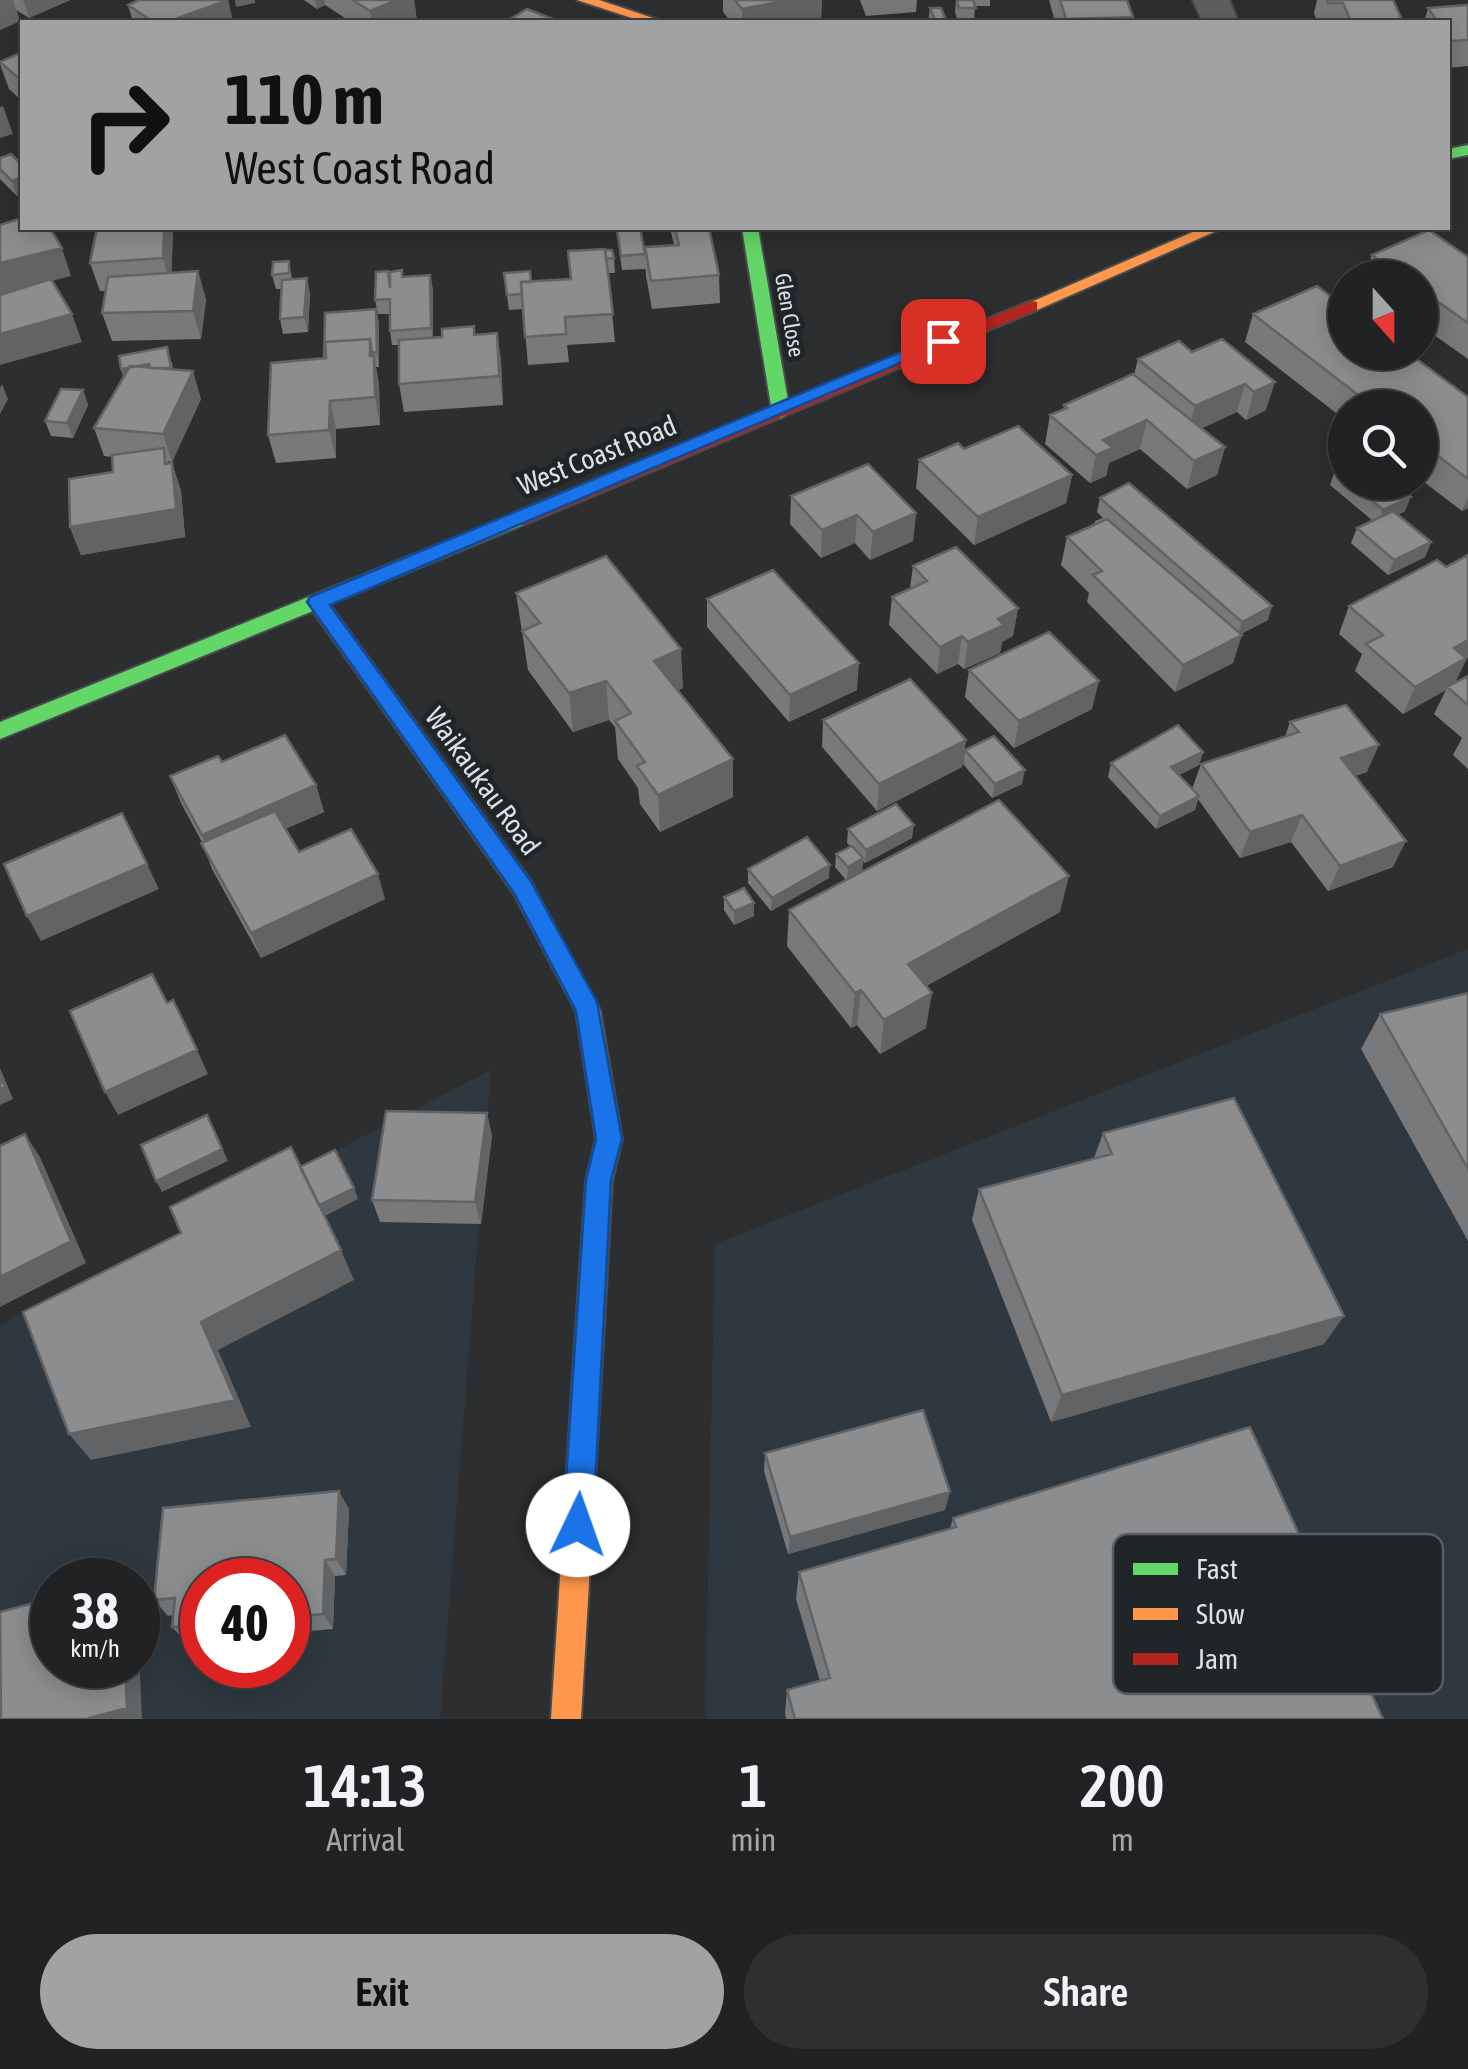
<!DOCTYPE html>
<style>
:root{--surface:#212224;--page:#2d2f31;--text:#f1f3f6;--muted:#a2a4a6;--line:#3e3f41;--accent:#a0a2a4}
body{margin:0;font-family:"Asap Condensed",sans-serif;background:var(--page);color:var(--text);height:100vh;display:flex;flex-direction:column;font-size:38px;white-space:nowrap}
*{box-sizing:border-box;margin:0}
p{font-size:32px;color:var(--muted)}
.icon{flex:none;width:55px;height:55px;fill:none;stroke:currentColor;stroke-width:2;stroke-linecap:round;stroke-linejoin:round}
.map{position:relative;height:1719px;overflow:hidden}
.drawer{display:flex;flex-direction:column;background:var(--surface);flex:1}
.drawer>*{flex:none}
.guide{position:absolute;left:20px;top:20px;width:1430px;height:210px;border-radius:0px;box-shadow:0 5px 25px #0003,0 0 0 2px var(--line);background:#a0a2a4;color:#111;overflow:hidden}
.needle{width:65px;rotate:159deg}
.controls{position:absolute;left:1328px;top:260px;display:grid;gap:20px}
.controls a{display:grid;place-items:center;width:110px;height:110px;border-radius:50%;background:var(--surface);box-shadow:0 5px 25px #0003,0 0 0 2px var(--line);font-size:50px}
.speed{position:absolute;left:30px;top:1558px;display:flex;gap:20px;font-size:50px;font-weight:700;text-align:center}
.speed>*{display:grid;place-content:center;width:130px;height:130px;border-radius:50%;background:var(--surface);box-shadow:0 5px 25px #0003,0 0 0 2px var(--line);line-height:1}
.speed small{font-size:25px;font-weight:400}
.speed .limit{border:15px solid #d22;background:#fff;color:#111}
.pin{position:absolute;display:grid;place-items:center;width:85px;height:85px;color:#fff;margin:-42px;border-radius:20px;box-shadow:0 5px 15px #0006}
.me{position:absolute;width:110px;margin:-55px;rotate:3deg;stroke-linejoin:round;filter:drop-shadow(0 0 8px #0008)}
.turn{display:flex;align-items:center;gap:35px;height:210px;padding:0 40px;font-size:45px}
.turn .icon{width:130px;height:130px;stroke-width:2.5}
.turn b{display:block;font-size:70px;line-height:85px}
.eta{display:flex;justify-content:space-evenly;align-items:center;height:170px;text-align:center}
.eta b{font-size:60px;font-weight:600;line-height:70px}
.action{display:flex;gap:20px;margin-top:auto;padding:20px 40px}
.action a{flex:1;height:115px;border-radius:60px;background:var(--accent);color:#111;font-size:40px;font-weight:600;line-height:115px;text-align:center}
.action a+a{background:var(--page);color:var(--text)}
.map>svg:first-child{display:block}
.built{fill:#2f383f;fill-rule:evenodd}
.lines{fill:none;stroke-linecap:round;stroke-linejoin:round}
.street-casing{stroke:#494b4c;stroke-width:4}
.fast-casing{stroke:#494b4c;stroke-width:4}
.slow-casing{stroke:#494b4c;stroke-width:4}
.jam-casing{stroke:#494b4c;stroke-width:4}
.street{fill:#5e5f60;fill-rule:evenodd}
.fast{fill:#63d668;fill-rule:evenodd}
.slow{fill:#ff974d;fill-rule:evenodd}
.jam{fill:#b3261e;fill-rule:evenodd}
.wall{fill:#78797b}
.shaded-wall{fill:#616364}
.building{fill:#8b8d8f;stroke:#616364;stroke-width:2.5}
.route{fill:#1a73e8;stroke:#114b97;stroke-width:2.5}
.labels{text-anchor:middle;dominant-baseline:central;stroke-width:10;stroke-linejoin:round;paint-order:stroke}
.far-street-label{font-size:22px;fill:#dee1e3;stroke:#202528}
.street-label{font-size:28px;fill:#dee1e3;stroke:#202528}
.key{fill:#202528;stroke:#595d60;stroke-width:2.5}
.key-label{font-size:28px;fill:#dee1e3}
</style>
<div class="map">
<svg width="1468" height="1719" viewBox="0 0 1468 1719">
<rect width="100%" height="100%" fill="#2c2e30"/>
<path class="built" d="M1468,949V1719H705L715,1244Z
M491,1070L440,1719H0V1325ZM52,1580H138V1665H52ZM202,1580H288V1665H202Z"/>
<g class="lines">
<defs>
<path id="street" d="M1193,0H1229L1238,22H1203Z"/>
<path id="fast" d="M1468,145V155L1448,159V149Z
M742,228H758L790,412L781,418L772,412Z
M516,513L523,515L526,520L523,525L0,739V722Z
M564,956L572,959L600,1010L622,1139L612,1181L603,1343L599,1352L589,1356L579,1352L575,1343L586,1181L596,1139L576,1011L552,966L556,959Z"/>
<path id="slow" d="M577,0H599L665,22H644Z
M1202,228H1223L1037,310H1025L1022,306Z
M317,595L324,597L530,880L576,966L572,973L564,976L556,973L514,894L310,607L307,602Z
M589,1330L599,1334L603,1343L581,1719H551L575,1343L579,1334Z"/>
<path id="jam" d="M1031,301L1037,302V310L523,525H509L506,520L509,515Z"/>
</defs>
<use href="#street" class="street-casing"/>
<use href="#fast" class="fast-casing"/>
<use href="#slow" class="slow-casing"/>
<use href="#jam" class="jam-casing"/>
<use href="#street" class="street"/>
<use href="#fast" class="fast"/>
<use href="#slow" class="slow"/>
<use href="#jam" class="jam"/>
</g>
<path class="wall" d="M0,0H70L29,18L16,10L20,21L0,30Z
M228,0L233,22H133L128,5Z
M304,0H414L417,21L413,22H351L325,5L317,9Z
M723,0H822L821,20L811,22H731L723,12Z
M860,0H917L916,12L866,16Z
M956,0H990V6H975L974,22H958L955,12Z
M1049,0H1127L1133,17L1132,22H1055Z
M1317,0H1393L1403,22H1317L1314,13Z
M1468,5V66L1448,68V22H1424L1428,8Z
M930,8L947,22H928Z
M22,52V101L9,89L0,64V61Z
M0,158L22,165L17,196L0,179Z
M97,228H188V231L173,232L171,273L198,271L206,300L201,339L112,341L102,313L106,291H100L90,263Z
M616,228H640L645,254L646,269L622,270Z
M670,228H709L719,275L720,303L652,309L646,276L645,247L674,245Z
M568,251L614,258L615,273H608L615,342L567,345L569,362L528,365L523,309L509,310L504,273L531,282L570,279Z
M1372,255L1468,257V359L1420,325V278H1364Z
M289,261L292,279L310,293L308,332L283,334L280,319L281,289H276L272,275Z
M403,277L433,289V337H442L474,326L475,335L497,333L501,361L503,405L404,412L399,384V345H392L390,331V314H378L375,300L390,281Z
M376,309L379,324V367H376L379,384L380,425L336,429V458L276,463L268,435L325,358V313Z
M1253,314L1468,397V508L1462,511L1420,479V408H1345V420L1245,342Z
M1222,339L1266,410L1246,420L1237,412L1202,428L1225,447L1217,475L1187,489L1140,449L1109,463L1106,476L1090,483L1045,444L1050,415L1063,410L1064,405L1134,375L1138,359L1192,352Z
M172,362L173,370L201,399L172,462L168,461L169,464L172,463L181,491L185,537L81,555L70,527L113,472L112,457L104,456L94,428L123,377L121,369Z
M83,390L88,405L73,438L51,436L45,421Z
M964,449L1072,475L1066,503L974,545L916,488L919,460Z
M1345,466V482H1394L1405,511L1398,515L1431,542L1425,557L1388,575L1351,543L1357,528L1373,521L1330,485L1335,470Z
M791,496L916,513L913,541L870,560L855,543L821,558L790,524Z
M1100,498L1268,620L1241,634L1233,663L1175,692L1087,602L1089,593L1061,565L1067,537L1094,525L1095,521L1103,518L1097,512Z
M1468,555V656L1455,682L1468,676V769L1453,755L1462,738L1434,714L1446,690L1403,714L1355,671L1362,654L1339,634L1349,606L1446,567Z
M913,566L1018,608L1013,636L1002,642L1000,653L964,669L958,664L937,674L889,625L892,597L910,588Z
M516,593L683,688L678,690L733,759V797L660,832L640,804L638,788L618,759L615,727L609,720L573,732L528,670Z
M707,599L857,690L789,722L707,627Z
M969,670L1092,709L1014,748L965,697Z
M823,720L966,740L962,767L877,811L822,747Z
M1290,722L1367,772L1355,776L1393,867L1328,891L1291,842L1240,858L1198,799L1195,810L1156,829L1108,777L1111,763L1203,752L1199,765L1179,775L1192,789L1201,764L1285,737Z
M965,750L1022,784L992,798L963,764Z
M222,762L316,785L324,812L285,829L299,852L385,899L261,958L212,869L202,842L181,803L170,776Z
M848,829L912,838L865,863L863,861L862,872L1060,912L926,986V1028L880,1054L857,1025L851,1028L787,946L789,910L846,880L835,867L836,854L850,846L847,843Z
M748,869L829,878L771,911L748,883Z
M724,897L754,903V916L734,925L724,910Z
M1468,993V1241L1361,1049L1380,1014Z
M487,1113L492,1136L481,1224L380,1222L372,1200Z
M1103,1133L1324,1344L1051,1422L972,1220L979,1189L1094,1158Z
M765,1453L945,1510L788,1554L764,1471Z
M349,1509L346,1575L335,1576L333,1629L288,1633V1580H202V1641L186,1642L172,1627L173,1615L168,1616L154,1600Z
M953,1518L1383,1719H786L785,1713L787,1690L820,1681L796,1599L799,1572L950,1529Z"/>
<path class="shaded-wall" d="M0,0H13L20,21L0,30Z
M23,0H70L29,18Z
M228,0L233,22H167Z
M235,0H255V3L236,7Z
M315,0H324L325,5L317,9Z
M397,0H414L417,21L413,22H372L370,11Z
M788,0H822L821,20L811,22H742V9Z
M3,106L13,134L0,138V107Z
M22,177V194L17,196L12,181Z
M164,228H171L173,233L171,287L163,258Z
M62,248L71,276L0,294V263Z
M198,271L206,300L201,339L193,311Z
M430,275L433,289V342L431,328Z
M307,278L310,293L308,332L304,317Z
M376,309L379,324V367L377,352Z
M72,314L82,342L0,365V334Z
M497,333L501,361L503,405L499,376Z
M370,339L379,384L380,425L375,397Z
M167,347L175,383L126,384L121,369Z
M193,371L201,399L172,462L163,434Z
M1275,382L1266,410L1246,420L1254,392Z
M2,384L8,399L0,414V388Z
M1245,384L1237,412L1187,435L1195,406Z
M83,390L88,405L73,438L67,423Z
M330,401L336,429V458L329,430Z
M1147,420L1140,449L1109,463L1106,476L1090,483L1096,455L1103,440Z
M1225,447L1217,475L1187,489L1194,461Z
M172,463L181,491L185,537L81,555L70,527Z
M1072,475L1066,503L974,545L978,517Z
M1411,497L1405,511L1377,525L1383,510Z
M1468,497V508L1462,511Z
M916,513L913,541L870,560L873,532Z
M857,515L855,543L821,558L822,530Z
M1431,542L1425,557L1388,575L1394,560Z
M1272,606L1268,620L1237,636L1242,622Z
M1018,608L1013,636L1002,642L1000,653L964,669L968,642L998,619Z
M1468,629V656L1453,686L1447,687L1446,690L1403,714L1415,687L1454,648Z
M1242,635L1233,663L1175,692L1183,665Z
M962,636L958,664L937,674L940,647Z
M681,649L683,688L656,699L654,661Z
M859,663L857,690L789,722L790,695Z
M606,681L609,720L573,732L569,693Z
M1099,681L1092,709L1014,748L1019,721Z
M966,740L962,767L877,811L879,784Z
M1379,745L1367,772L1329,785L1341,758Z
M1203,752L1199,765L1167,781L1171,767Z
M733,759V797L660,832L658,795Z
M1025,770L1022,784L992,798L995,784Z
M316,785L324,812L212,861L202,835Z
M1199,796L1195,810L1156,829L1160,816Z
M1302,815L1291,842L1240,858L1250,832Z
M914,825L912,838L865,863L866,850Z
M1406,841L1393,867L1328,891L1340,866Z
M863,858L862,872L847,880L848,867Z
M147,864L159,889L41,941L27,916Z
M830,865L829,878L771,911L772,898Z
M378,874L385,899L261,958L251,933Z
M1069,876L1060,912L903,999L908,964Z
M754,903V916L734,925V911Z
M861,990L857,1025L851,1028L855,993Z
M932,993L926,1028L880,1054L884,1020Z
M197,1050L208,1074L118,1115L105,1092Z
M0,1068L13,1099L0,1105Z
M487,1113L492,1136L481,1224L475,1202Z
M207,1115L228,1161L162,1192L156,1181Z
M25,1134L40,1157L86,1263L0,1307V1277Z
M354,1188L358,1199L323,1217L318,1205Z
M341,1250L354,1280L218,1350L251,1427L91,1460L69,1434L201,1322Z
M1344,1316L1324,1344L1051,1422L1062,1395Z
M339,1491L349,1509L346,1575L336,1559Z
M950,1492L945,1510L788,1554L790,1537Z
M325,1560L335,1576L333,1629L323,1614Z
M138,1629L142,1719H86L125,1665H138Z"/>
<path class="building" d="M139,0H228L167,22H153L128,5Z
M353,0H397L370,11Z
M735,0H788L742,9Z
M957,0H973L976,8H959Z
M1060,0H1127L1133,17L1066,19Z
M1327,0H1393L1403,22H1351L1343,3H1328Z
M1468,5V40L1451,41L1448,35V22H1438L1428,8Z
M930,8H941L947,22H936Z
M527,9L561,22H505Z
M330,19L346,22H326Z
M22,52V81L0,62Z
M11,154L22,165V177L12,181L0,169V158Z
M22,218V228H50L62,248L0,263V225Z
M97,228H164L163,258L90,263Z
M640,228L645,254L621,256L617,230Z
M675,228H709L719,275L651,281L645,247L679,245Z
M1429,230L1468,257V323L1420,289V278H1403L1372,255Z
M605,249L613,314L565,317L566,334L525,337L521,282L571,279L568,251Z
M605,250H612L614,258L606,259Z
M289,261V273L272,275L273,262Z
M402,270V277L430,275L431,328L390,331V299L375,300L376,272L388,271L390,288V272Z
M198,271L193,311L102,313L108,277Z
M530,271L531,282H521L522,294L507,295L504,273Z
M307,278L304,317L280,319L282,280Z
M51,279L72,314L0,334V295Z
M1317,286L1345,307V352H1407L1468,397V479L1420,442V408H1375L1253,314Z
M376,309L377,352L372,353L370,339L325,342L326,356L324,357L325,313Z
M474,326V335L497,333L499,376L399,384V340L442,337V329Z
M370,339V356H374L375,397L330,401L329,430L268,435L271,363L326,358L325,342Z
M1222,339L1275,382L1254,392L1245,384L1195,406L1138,359L1179,341L1192,352Z
M167,347L171,368H150L149,364L121,369L119,356Z
M130,366L193,371L163,434L94,428Z
M1133,374L1225,447L1194,461L1147,420L1103,440L1113,448L1096,455L1050,415L1067,408L1064,405Z
M61,389L83,390L67,423L45,421Z
M1018,426L1072,475L978,517L919,460L958,443L964,449Z
M164,448L165,464L172,463L176,509L70,527L69,479L113,472L112,455Z
M868,464L916,513L873,532L857,515L822,530L791,496Z
M1345,466V478L1335,470Z
M1350,482H1394L1411,497L1383,510Z
M1129,483L1272,606L1242,622L1100,498Z
M1393,511L1431,542L1394,560L1357,528Z
M1107,519L1242,635L1183,665L1093,575L1102,571L1067,537Z
M956,547L1018,608L998,619L1004,625L968,642L962,636L940,647L892,597L927,581L913,566Z
M1468,555V640L1454,648L1466,658L1415,687L1366,644L1383,635L1349,606L1437,560L1446,567Z
M606,556L681,649L654,661L733,759L658,795L637,766L645,762L615,721L631,713L606,681L569,693L522,631L540,623L516,593Z
M773,570L859,663L790,695L707,599Z
M1049,632L1099,681L1019,721L969,670Z
M1468,676V705L1447,687Z
M910,679L966,740L879,784L823,720Z
M1346,705L1379,745L1341,758L1406,841L1340,866L1302,815L1250,832L1201,764L1299,732L1290,722Z
M1178,725L1203,752L1171,767L1199,796L1160,816L1111,763Z
M285,735L316,785L202,835L170,776L218,756L222,762Z
M994,736L1025,770L995,784L965,750Z
M999,800L1069,876L908,964L932,993L884,1020L861,990L855,993L789,910Z
M896,804L914,825L866,850L848,829Z
M275,811L299,852L351,829L378,874L251,933L201,843Z
M122,813L147,864L27,916L4,864Z
M807,837L830,865L772,898L748,869Z
M852,846L863,858L848,867L836,854Z
M744,888L754,903L734,911L724,897Z
M152,974L167,1003L173,1000L197,1050L105,1092L70,1011Z
M1468,993V1169L1380,1014Z
M0,1075L5,1087L0,1089Z
M1234,1098L1344,1316L1062,1395L979,1189L1112,1154L1103,1133Z
M386,1111L487,1113L475,1202L372,1200Z
M207,1115L222,1149L156,1181L141,1145Z
M25,1134L71,1241L0,1277V1146Z
M291,1147L341,1250L201,1322L235,1400L69,1434L23,1312L181,1233L170,1207Z
M335,1150L354,1188L319,1205L300,1167Z
M923,1410L950,1492L790,1537L765,1453Z
M1250,1427L1383,1719H795L787,1690L830,1678L799,1572L956,1527L953,1518Z
M339,1491L336,1559L325,1560L323,1614L288,1617V1580H202V1625L172,1627L175,1598L154,1600L163,1508Z
M52,1598V1665H125L127,1708L86,1719H1L0,1612Z"/>
<path class="route" d="M937,337L952,341L330,605L530,880L597,1002L622,1139L611,1180L593,1525L588,1535L578,1539L568,1535L563,1525L586,1180L596,1139L576,1011L514,893L307,602L310,597Z"/>
<g class="labels">
<g class="far-street-label">
<text transform="translate(790 315) rotate(80)">Glen Close</text>
</g>
<g class="street-label">
<text transform="translate(597 455) rotate(-22)">West Coast Road</text>
<text transform="translate(483 781) rotate(54)">Waikaukau Road</text>
</g>
</g>
<rect x="1113" y="1534" width="330" height="160" rx="15" class="key"/>
<rect x="1133" y="1563" width="45" height="12" fill="#63d668"/>
<rect x="1133" y="1608" width="45" height="12" fill="#ff974d"/>
<rect x="1133" y="1653" width="45" height="12" fill="#b3261e"/>
<g class="key-label">
<text x="1196" y="1579">Fast</text>
<text x="1196" y="1624">Slow</text>
<text x="1196" y="1669">Jam</text>
</g>
</svg>
<div class="controls">
<a><svg class="needle" viewBox="-14 -14 28 28"><path d="M0-13l5 13h-10z" fill="#e53935"/><path d="M0 13l5-13h-10z" fill="#a2a4a6"/></svg></a>
<a><svg class="icon" aria-label="search" viewBox="0 0 24 24"><circle cx="10" cy="10" r="6"/><path d="M15 15l6 6"/></svg></a>
</div>
<div class="speed"><div>38<small>km/h</small></div><div class="limit">40</div></div>
<div class="pin" style="left:943px;top:341px;background:#d93025"><svg class="icon" aria-label="arrive" viewBox="0 0 24 24"><path d="M6 21V4h12l-3 4 3 4H6"/></svg></div>
<svg class="me" style="left:578px;top:1525px" viewBox="-20 -20 40 40"><circle r="19" fill="#fff"/><path d="M0-13L10 11 0 6-10 11z" fill="#1a73e8"/></svg>
<div class="guide">
<div class="turn"><svg class="icon" aria-label="right" viewBox="0 0 24 24"><path d="M7 20v-9h11M14 6l5 5-5 5"/></svg><div><b>110 m</b>West Coast Road</div></div>
</div>
</div>
<section class="drawer">
<div class="eta">
<div><b>14:13</b><p>Arrival</p></div>
<div><b>1</b><p>min</p></div>
<div><b>200</b><p>m</p></div>
</div>
<div class="action"><a>Exit</a><a>Share</a></div>
</section>
